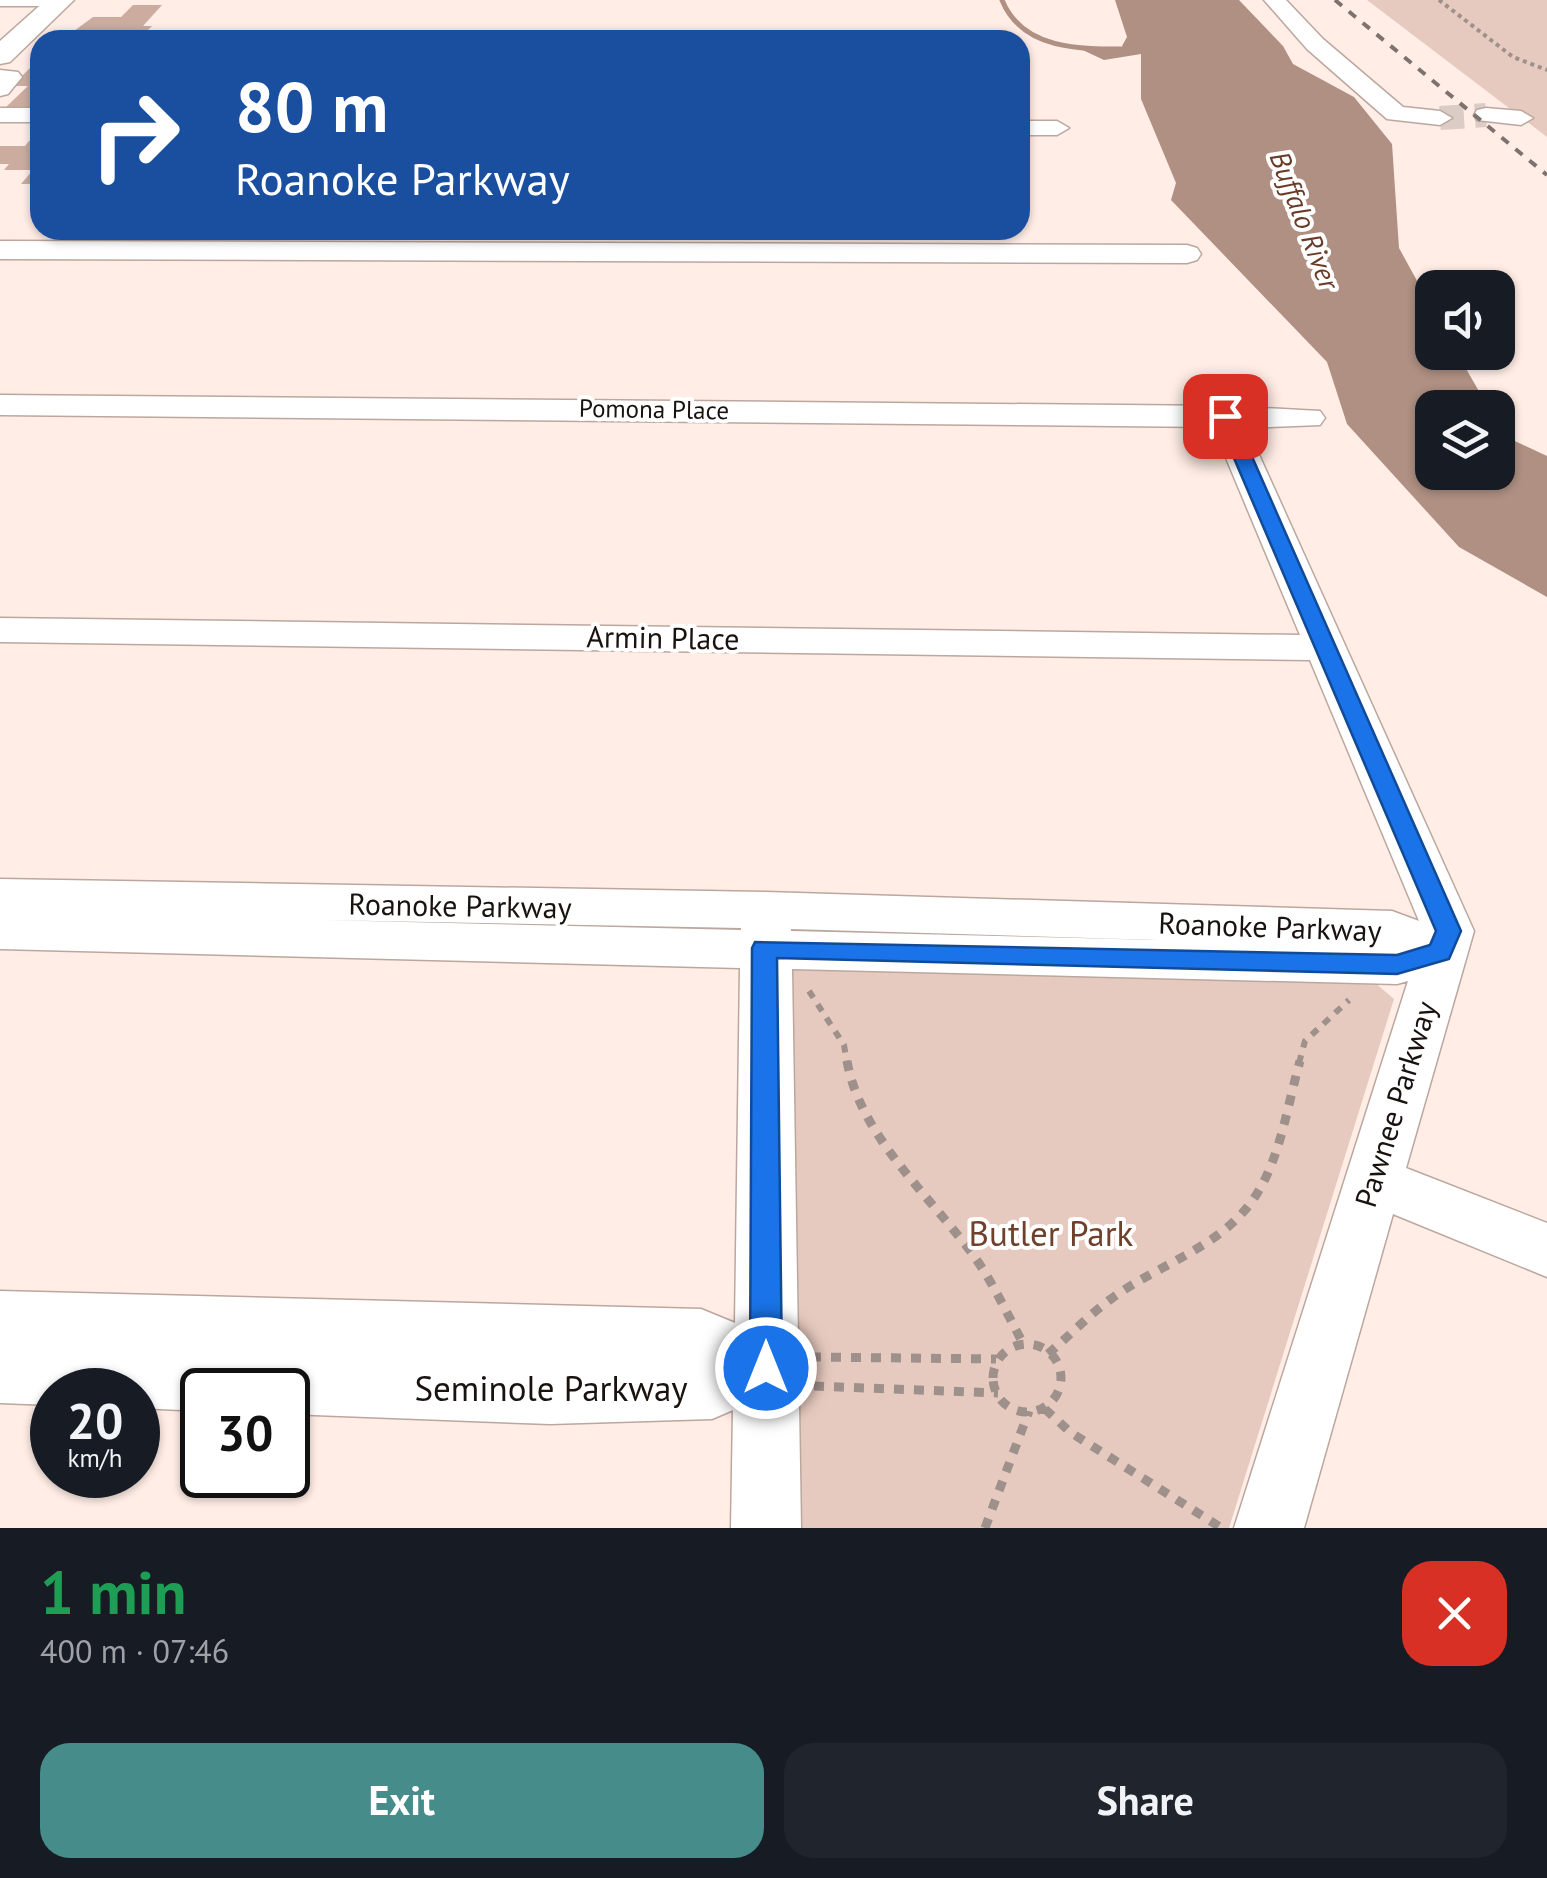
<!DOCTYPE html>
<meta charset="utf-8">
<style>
:root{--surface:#171b24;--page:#20242c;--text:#f1f3f6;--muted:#9ea1a6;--accent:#458c8b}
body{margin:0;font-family:"PT Sans",sans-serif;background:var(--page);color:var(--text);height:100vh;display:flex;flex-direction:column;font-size:38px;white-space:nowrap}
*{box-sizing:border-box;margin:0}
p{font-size:32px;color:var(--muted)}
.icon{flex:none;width:55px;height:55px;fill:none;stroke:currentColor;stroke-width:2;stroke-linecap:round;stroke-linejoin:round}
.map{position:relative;height:1528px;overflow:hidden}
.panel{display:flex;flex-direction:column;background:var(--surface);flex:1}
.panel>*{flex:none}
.top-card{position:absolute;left:30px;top:30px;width:1000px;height:210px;border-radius:30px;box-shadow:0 2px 8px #0004;background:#1a4fa0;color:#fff;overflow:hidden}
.controls{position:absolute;left:1415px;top:270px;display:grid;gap:20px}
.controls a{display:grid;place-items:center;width:100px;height:100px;border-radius:20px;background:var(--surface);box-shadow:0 2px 8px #0004;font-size:50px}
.speed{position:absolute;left:30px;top:1368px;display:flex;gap:20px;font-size:50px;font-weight:700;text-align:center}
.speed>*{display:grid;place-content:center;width:130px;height:130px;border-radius:50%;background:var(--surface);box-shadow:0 2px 8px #0004;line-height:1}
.speed small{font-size:25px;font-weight:400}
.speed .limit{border:5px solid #111;border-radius:15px;background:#fff;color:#111}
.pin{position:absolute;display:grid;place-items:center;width:85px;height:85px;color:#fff;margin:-42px;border-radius:20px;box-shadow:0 5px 15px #0006}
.me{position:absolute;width:110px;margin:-55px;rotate:0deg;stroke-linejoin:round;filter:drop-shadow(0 0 8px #0008)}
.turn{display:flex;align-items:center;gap:35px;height:210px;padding:0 40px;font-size:45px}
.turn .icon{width:130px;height:130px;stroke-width:2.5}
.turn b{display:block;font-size:70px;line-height:85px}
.round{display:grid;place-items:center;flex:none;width:105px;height:105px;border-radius:30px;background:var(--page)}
.summary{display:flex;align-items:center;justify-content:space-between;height:170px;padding:0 40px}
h1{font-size:60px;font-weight:700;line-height:75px;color:#1e9e55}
.action{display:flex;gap:20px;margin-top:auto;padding:20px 40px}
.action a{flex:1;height:115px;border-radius:30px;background:var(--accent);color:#fff;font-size:40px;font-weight:700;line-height:115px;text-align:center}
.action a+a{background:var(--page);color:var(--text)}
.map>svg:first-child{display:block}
.green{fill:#e7cabf}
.water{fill:#af9083}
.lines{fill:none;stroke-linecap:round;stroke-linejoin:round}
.stream{stroke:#af9083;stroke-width:5}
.building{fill:#ccac9e}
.minor-tunnel{stroke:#dcccc6;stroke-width:24;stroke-dasharray:24 11;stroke-linecap:butt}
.minor-casing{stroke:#bba79e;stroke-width:3}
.major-casing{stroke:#bba79e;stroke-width:3}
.path-far2{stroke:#9e908b;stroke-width:4;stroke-dasharray:4 4;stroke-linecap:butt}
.path-far1{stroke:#9e908b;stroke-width:6;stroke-dasharray:8 8;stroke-linecap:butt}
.path{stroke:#9e908b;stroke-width:9;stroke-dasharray:10 10;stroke-linecap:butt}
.minor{fill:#fff;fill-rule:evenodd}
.major{fill:#fff;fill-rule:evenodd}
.rail{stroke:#7e726e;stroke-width:4;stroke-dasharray:9 9;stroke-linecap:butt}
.route{fill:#1a73e8;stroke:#114b97;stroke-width:2.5}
.labels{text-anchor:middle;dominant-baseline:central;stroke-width:8;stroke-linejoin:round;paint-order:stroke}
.far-street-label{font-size:25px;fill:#19120f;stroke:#fff}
.far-water-label{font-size:28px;font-style:italic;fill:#6a3b27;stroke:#fff}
.street-label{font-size:30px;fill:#19120f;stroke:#fff}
.near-park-label{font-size:35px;fill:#6f412c;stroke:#fff}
.near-street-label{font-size:35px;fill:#19120f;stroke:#fff}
</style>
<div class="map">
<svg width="1547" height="1528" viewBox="0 0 1547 1528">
<rect width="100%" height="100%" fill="#ffede6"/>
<path class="green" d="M1367,0H1547V137Z
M788,970L1374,982L1394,999L1229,1528H798Z"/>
<path class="water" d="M1115,0H1239L1283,46L1293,64L1354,97L1392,144L1399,248L1432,308V352L1457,353L1488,407L1432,408V472H1498V424L1504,436L1547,456V597L1459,547L1347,424L1327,362L1171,200L1176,183L1141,99V54L1104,60L1074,46L1126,50L1122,46L1127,37Z"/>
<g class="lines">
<path class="stream" d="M1002,0C1024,54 1090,49 1139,49"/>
</g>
<path class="building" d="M133,5H162L143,26H152L146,32L70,34L93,17H121Z
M31,67H40V77L31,86H12Z
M28,86H40V104L36,108H5Z
M29,141H40V184H21L33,170H4L9,164H0V146H25Z"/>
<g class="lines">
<path class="minor-tunnel" d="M1440,118L1486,115"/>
<defs>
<path id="minor" d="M0,0H71L61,6H0Z
M1264,0H1286L1323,39L1403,107L1440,111L1452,118L1440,125L1387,119L1307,49Z
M0,70L18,72L22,77L8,94L0,96Z
M0,108H40V122H0Z
M1486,108L1521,111L1533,118L1521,125L1477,120L1474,115L1477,110Z
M1020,121H1057L1069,128L1057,135H1020Z
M0,241L1187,245L1197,248L1201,254L1197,260L1187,263L0,259Z
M0,395L1225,406L1320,411L1325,418L1320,425L1247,428L1474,931L1406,1168L1547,1223V1277L1393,1214L1304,1528H1234L1408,981L1397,984L792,969L801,1528H731L733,1410L712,1419L550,1424L288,1414V1390H202V1411L138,1408V1390H52V1405L0,1403V1291L701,1309L735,1323L740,968L0,949V879L766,892L1392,911L1419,921L1310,660L0,642V618L1300,635L1213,427L0,415ZM322,920L741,928V930ZM791,929L1157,940L791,931Z"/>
<path id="major" d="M46,0H74L10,62L0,64V41Z"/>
</defs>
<use href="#minor" class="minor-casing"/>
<use href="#major" class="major-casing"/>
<path class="path-far2" d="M1439,0L1513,57L1547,70"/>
<path class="path-far1" d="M809,991L844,1045L847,1063
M1299,1063L1305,1041L1349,1000"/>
<path class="path" d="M847,1061C860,1135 927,1193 971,1252C992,1280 1007,1314 1024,1345
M993 1378a34 34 0 1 1 68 0a34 34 0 1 1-68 0Z
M1048,1354C1069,1336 1089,1315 1111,1299C1161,1262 1225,1247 1258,1192C1281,1154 1288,1103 1300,1061
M811,1357L996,1359
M814,1386L998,1393
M1045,1409L1070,1432L1220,1527
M985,1528L1029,1411"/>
<use href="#minor" class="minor"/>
<use href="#major" class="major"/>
<path class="rail" d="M1335,0L1547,175"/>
</g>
<path class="route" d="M1225,411L1234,416L1461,931L1449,959L1397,974L777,958L782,1368L777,1379L766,1383L755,1379L750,1368L752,948L755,942L1397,955L1430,945L1436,931L1216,416Z"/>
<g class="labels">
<g class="far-street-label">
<text transform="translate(654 409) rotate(1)">Pomona Place</text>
</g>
<g class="far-water-label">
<text transform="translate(1305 220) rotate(69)">Buffalo River</text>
</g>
<g class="street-label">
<text transform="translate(663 637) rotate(1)">Armin Place</text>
<text transform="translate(460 905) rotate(1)">Roanoke Parkway</text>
<text transform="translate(1270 926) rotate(2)">Roanoke Parkway</text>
<text transform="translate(1395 1104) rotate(-73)">Pawnee Parkway</text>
</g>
<g class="near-park-label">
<text x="1051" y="1233">Butler Park</text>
</g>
<g class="near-street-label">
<text x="551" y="1388">Seminole Parkway</text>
</g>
</g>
</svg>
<div class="controls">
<a><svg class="icon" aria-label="sound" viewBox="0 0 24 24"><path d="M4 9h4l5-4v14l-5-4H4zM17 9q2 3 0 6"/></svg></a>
<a><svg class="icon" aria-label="layers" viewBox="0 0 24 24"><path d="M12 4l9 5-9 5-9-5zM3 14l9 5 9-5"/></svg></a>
</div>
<div class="speed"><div>20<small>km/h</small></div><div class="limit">30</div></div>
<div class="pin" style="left:1225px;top:416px;background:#d93025"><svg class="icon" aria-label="arrive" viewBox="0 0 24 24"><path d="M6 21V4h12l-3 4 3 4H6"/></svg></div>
<svg class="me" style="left:766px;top:1368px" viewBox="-20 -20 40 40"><circle r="17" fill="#1a73e8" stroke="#fff" stroke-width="3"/><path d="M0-11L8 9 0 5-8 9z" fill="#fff"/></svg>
<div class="top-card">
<div class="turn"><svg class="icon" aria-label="right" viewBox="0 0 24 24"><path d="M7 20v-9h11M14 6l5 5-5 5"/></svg><div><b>80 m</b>Roanoke Parkway</div></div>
</div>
</div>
<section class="panel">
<div class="summary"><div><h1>1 min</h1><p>400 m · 07:46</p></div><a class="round" style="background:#d93025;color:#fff"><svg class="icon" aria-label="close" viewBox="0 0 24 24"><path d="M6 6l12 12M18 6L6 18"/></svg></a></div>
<div class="action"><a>Exit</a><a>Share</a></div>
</section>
